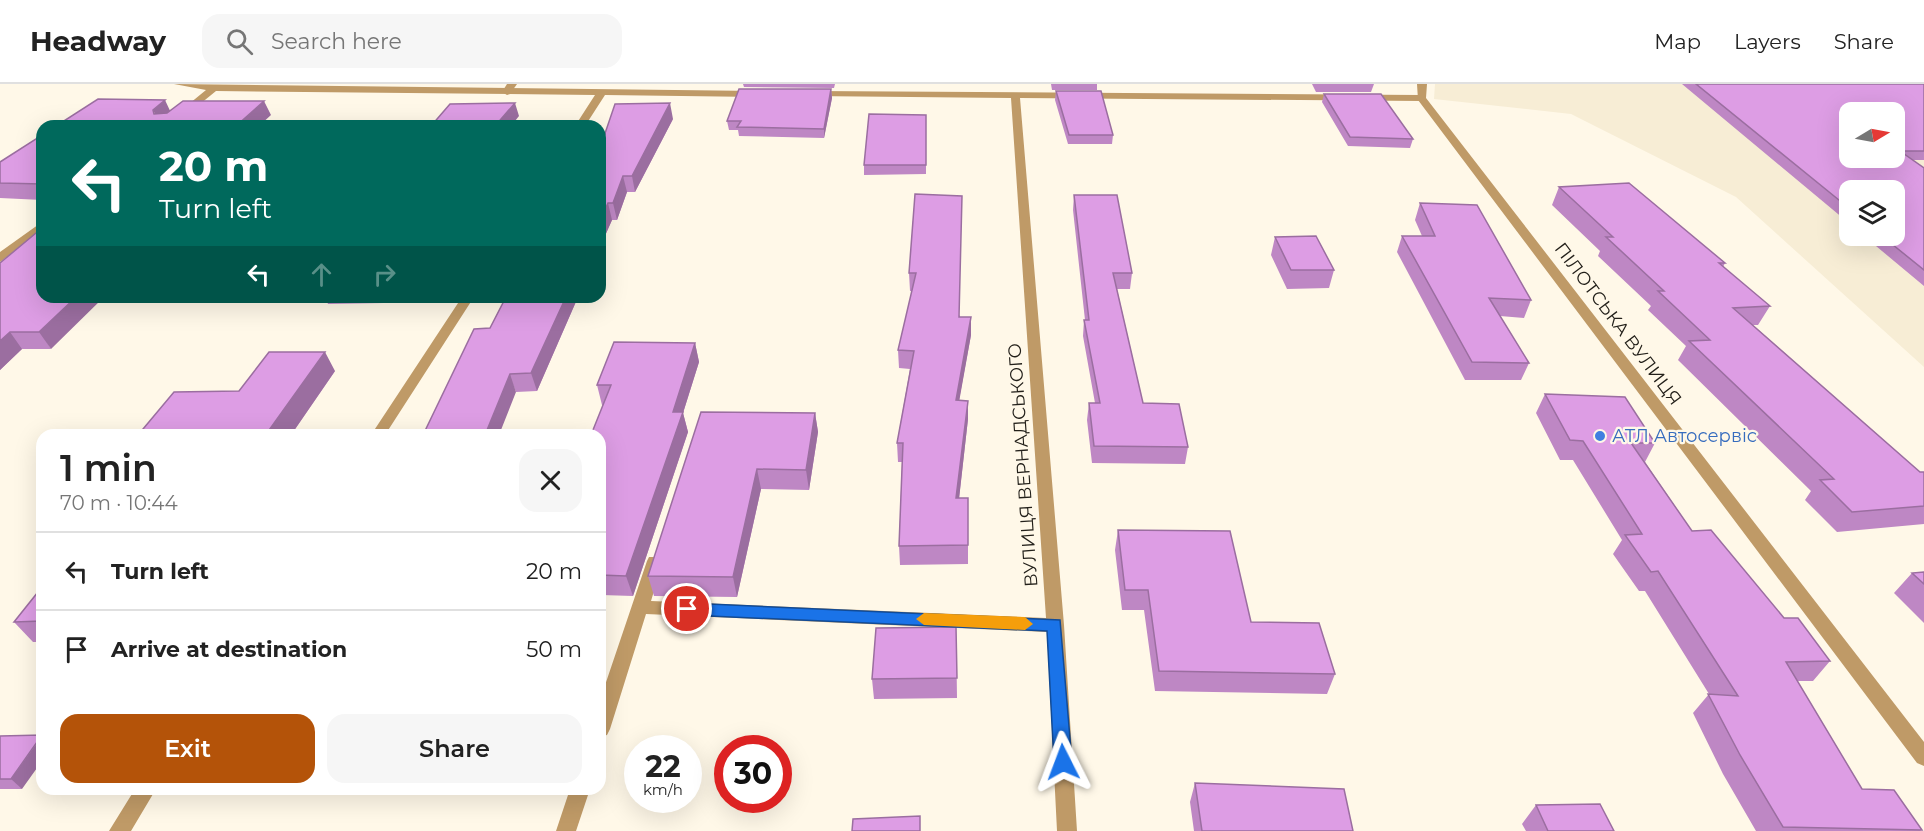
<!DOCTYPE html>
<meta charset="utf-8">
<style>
:root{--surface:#fff;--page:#f6f6f6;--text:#222;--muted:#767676;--line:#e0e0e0;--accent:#b45309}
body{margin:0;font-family:Montserrat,sans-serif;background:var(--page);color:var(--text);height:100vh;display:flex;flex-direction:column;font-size:22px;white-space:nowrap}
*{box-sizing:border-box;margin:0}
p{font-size:20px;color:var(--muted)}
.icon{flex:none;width:33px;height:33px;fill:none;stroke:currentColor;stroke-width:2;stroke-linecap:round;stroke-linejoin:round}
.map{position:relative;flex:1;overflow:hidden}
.details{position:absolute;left:36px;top:345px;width:570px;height:366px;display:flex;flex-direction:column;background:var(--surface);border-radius:18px;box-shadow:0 6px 24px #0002}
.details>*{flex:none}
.banner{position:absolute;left:36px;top:36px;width:570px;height:183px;border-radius:18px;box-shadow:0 6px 24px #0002;background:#00695c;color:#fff;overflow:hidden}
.needle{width:39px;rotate:80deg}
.controls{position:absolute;left:1839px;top:18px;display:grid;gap:12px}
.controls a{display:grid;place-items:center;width:66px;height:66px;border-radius:12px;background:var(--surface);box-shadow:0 6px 24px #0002;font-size:30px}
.speed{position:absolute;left:624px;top:651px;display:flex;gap:12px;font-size:30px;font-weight:700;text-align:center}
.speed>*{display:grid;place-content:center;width:78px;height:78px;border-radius:50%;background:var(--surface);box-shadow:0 6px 24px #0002;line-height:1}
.speed small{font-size:15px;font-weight:400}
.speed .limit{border:9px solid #d22;background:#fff;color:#111}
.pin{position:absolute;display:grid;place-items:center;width:51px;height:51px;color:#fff;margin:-26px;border:3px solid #fff;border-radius:50%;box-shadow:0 2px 6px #0007}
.me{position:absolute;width:66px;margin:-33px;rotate:357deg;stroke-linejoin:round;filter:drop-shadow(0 0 4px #0008)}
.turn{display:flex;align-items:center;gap:21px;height:126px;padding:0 24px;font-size:27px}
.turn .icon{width:78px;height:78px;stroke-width:2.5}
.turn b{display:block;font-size:42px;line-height:51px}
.lanes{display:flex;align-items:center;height:57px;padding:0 24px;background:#0003;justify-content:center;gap:30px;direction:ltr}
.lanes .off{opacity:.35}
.round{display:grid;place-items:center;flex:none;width:63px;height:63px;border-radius:18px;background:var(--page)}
.head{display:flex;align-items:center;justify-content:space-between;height:102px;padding:0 24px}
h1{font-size:36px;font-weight:600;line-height:45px}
.cta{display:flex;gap:12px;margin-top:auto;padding:12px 24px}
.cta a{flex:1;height:69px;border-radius:18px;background:var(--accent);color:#fff;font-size:24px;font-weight:600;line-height:69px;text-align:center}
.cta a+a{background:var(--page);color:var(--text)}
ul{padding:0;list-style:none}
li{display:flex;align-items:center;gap:18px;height:78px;padding:0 24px;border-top:2px solid var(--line)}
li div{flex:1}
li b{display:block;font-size:22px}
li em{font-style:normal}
header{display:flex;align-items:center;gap:36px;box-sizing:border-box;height:84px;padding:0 30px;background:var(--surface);border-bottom:2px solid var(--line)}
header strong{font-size:28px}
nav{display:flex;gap:33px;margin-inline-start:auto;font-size:21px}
.search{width:420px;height:54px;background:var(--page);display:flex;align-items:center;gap:15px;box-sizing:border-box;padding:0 21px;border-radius:18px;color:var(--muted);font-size:22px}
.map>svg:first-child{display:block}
.built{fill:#f7edd5;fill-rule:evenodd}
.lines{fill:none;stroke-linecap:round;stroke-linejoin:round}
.service{fill:#bf9a67;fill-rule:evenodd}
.minor{fill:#bf9a67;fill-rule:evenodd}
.tertiary{fill:#bf9a67;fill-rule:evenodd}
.wall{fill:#be87c4}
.shaded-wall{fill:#9b6ea0}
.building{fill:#dd9de4;stroke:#9b6ea0;stroke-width:1.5;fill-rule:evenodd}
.route{fill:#1a73e8;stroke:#114b97;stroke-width:1.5}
.slow{fill:#f59e0b}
.shop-dot{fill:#3f7fe0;stroke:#fff8e8;stroke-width:2}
.labels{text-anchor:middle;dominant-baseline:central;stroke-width:4.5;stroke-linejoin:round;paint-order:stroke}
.street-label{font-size:18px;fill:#23201a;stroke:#fff8e8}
.shop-label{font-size:18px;fill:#366cbe;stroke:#fff8e8;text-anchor:start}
</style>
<header>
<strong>Headway</strong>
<div class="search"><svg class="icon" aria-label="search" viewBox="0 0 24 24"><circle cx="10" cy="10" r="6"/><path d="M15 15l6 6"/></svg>Search here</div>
<nav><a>Map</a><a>Layers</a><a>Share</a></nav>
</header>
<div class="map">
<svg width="1924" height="747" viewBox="0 0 1924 747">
<rect width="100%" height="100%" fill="#fff8e8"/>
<path class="built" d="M1435,0H1924V283L1736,113L1571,30L1434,15ZM1850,28H1894V74H1850ZM1850,106H1894V152H1850Z"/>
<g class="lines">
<path class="service" d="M507,0H517L510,10L507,11L502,8Z"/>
<path class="minor" d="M174,0L758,7L763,10L758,13L605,11L585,42H575L595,11L216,7L173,42H162L206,6Z
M812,7L1421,11L1426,14L1421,17L1020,14L1064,541L1077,747H1057L1047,548L646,530L610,645L607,651L600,653V616L647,477L649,473H661L663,477L651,517L1046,534L1011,14L809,12V8Z
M42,138V147L0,178V168Z
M462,213H474L385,351H371Z
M135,705H156L131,747H109Z
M570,705H590L576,747H556Z"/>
<path class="tertiary" d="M1417,0H1427L1426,14L1924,658V682L1917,679L1418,16Z"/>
</g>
<path class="wall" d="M743,0H835L834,4L744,3Z
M1051,0H1097V6H1052Z
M1312,0H1374L1371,8H1316Z
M1682,0H1924V76H1913L1924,84V202L1864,152H1894L1850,106V140Z
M831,5L832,14L824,54L739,52L738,46H729L727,37Z
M1056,7L1113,51L1112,60H1068L1055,16Z
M1324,10L1413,55L1410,64L1348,62L1322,18Z
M926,31V90L864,91V81Z
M673,35L635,108H627L617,136H612L600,163V64Z
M42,51V116L0,114V78Z
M1559,103L1725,179L1723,183L1770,222L1758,241H1753L1920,388H1924V440L1837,448L1805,416L1811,407L1678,276L1686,262L1648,226L1651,222L1598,172L1600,167L1552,121Z
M915,110L960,233H971V251L959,316L968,335L959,414L968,461V480L900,481L899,462L902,378H898L897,359L910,285L899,284L898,266L912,207H910L909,189Z
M1074,111L1132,189L1130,205H1117L1143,319L1188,363L1185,380L1092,379L1087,336L1089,319H1095L1083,252L1084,236H1085L1073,126Z
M1420,119L1531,216L1524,234L1500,232L1529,279L1521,296H1465L1397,168L1402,152H1422L1415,136Z
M1275,153L1334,186L1329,204L1287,205L1271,171Z
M0,179L51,265H22L0,286Z
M325,213H388L384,219L328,220Z
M506,213H578L537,307L516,308L490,244Z
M695,259L699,278L683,329L688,348L633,512L602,511L600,517V351L604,321H602L597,301Z
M335,287L291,351H138L239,307Z
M1545,310L1655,359L1645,378L1692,447L1830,577L1813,597H1797L1862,705L1922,746L1920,747H1756L1723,690L1693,629L1709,610L1645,507H1639L1613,470L1622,456L1573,376H1560L1536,329Z
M815,329L818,348L809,406L761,405L737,513L654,512L648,492Z
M1118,446L1251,538L1335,590L1327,610L1155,607L1144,526H1122L1115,466Z
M1924,488V539L1894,509L1912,489Z
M42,503V558H33L14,538Z
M956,543L957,614L874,615L872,595Z
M0,652L22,705H0Z
M1195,699L1353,747H1194L1190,718Z
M1536,721L1614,747H1526L1522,740Z"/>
<path class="shaded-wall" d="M831,5L832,14L824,54V45Z
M165,16L172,31L161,42L153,26Z
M264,17L271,31L259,42H236Z
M515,19L519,32L511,42H495Z
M670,19L673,35L635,108L632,92Z
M623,92L627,108L617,136L613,119Z
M608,119L612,136L600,163V137Z
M76,213H104L51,265L39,248Z
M381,213H388L384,219Z
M566,213H578L537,307L531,289Z
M971,233V251L956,335V316Z
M10,248L22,265L0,286V257Z
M695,259L699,278L683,329L688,348L633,512L626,492L673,328Z
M325,268L335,287L291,351H269L267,349Z
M510,290L516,308L499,351H485Z
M968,317V335L957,433L956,414Z
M815,329L818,348L809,406L806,386Z
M757,385L761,405L737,513L733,493Z
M600,505L602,511L600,517Z
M42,652V677L22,705L11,695Z"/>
<path class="building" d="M1696,0H1924V67H1900L1924,84V186L1882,152H1894V106H1850V125ZM1850,28H1894V74H1850Z
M739,5H831L824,45L737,43L741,37H727Z
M1056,7H1101L1113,51H1069Z
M1324,10H1381L1413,55L1350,53Z
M98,15L165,16L153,26L154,30L167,29L183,17H264L236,42H56Z
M515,19L495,42H431L450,20Z
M670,19L632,92H623L613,119H608L600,137V64L615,20Z
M869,30L926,31V81H864Z
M42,51V100L0,99V78Z
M1629,99L1725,179H1719L1770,222L1733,224L1920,388H1924V422L1852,428L1820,396L1834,395L1689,257L1710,256L1658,207H1664L1606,153H1613L1559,103Z
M915,110L962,112L959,233H971L956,316L968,317L956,414H968V461L899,462L903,359H897L914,267L898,266L916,189H909Z
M1074,111H1117L1132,189H1113L1143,319L1179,320L1188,363L1094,362L1089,319H1100L1084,236H1089Z
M1420,119L1477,121L1531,216L1489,214L1529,279L1472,278L1402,152H1435Z
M42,144V213H76L39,248H10L0,257V179Z
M1316,152L1334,186H1291L1275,153Z
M506,213H566L531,289L510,290L485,351H423L474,245L490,244Z
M614,258L695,259L673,328H683L626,492L600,491V351H591L611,301H597Z
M269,268H325L267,349L138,351L174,308L239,307Z
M1545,310L1625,313L1655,359H1631L1692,447L1711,446L1784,534H1798L1830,577L1786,578L1862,705L1894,706L1922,746L1783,743L1740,671L1708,610L1738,612L1658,487L1651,488L1625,451L1642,450L1583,357L1570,356Z
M701,328L815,329L806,386L757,385L733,493L648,492Z
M1118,446L1230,447L1251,538L1319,539L1335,590L1159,587L1148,506H1125Z
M1924,488V500L1912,489Z
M42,503V537L14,538Z
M956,543L957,594L872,595L876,544Z
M42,651L11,695H0V652Z
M1195,699L1344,705L1353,747H1202Z
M1600,720L1614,747H1548L1536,721Z
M920,732V747H852L853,735Z"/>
<path class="route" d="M687,519L1060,536L1072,678L1069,684L1063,686L1057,684L1054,678L1047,547L687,531L679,525Z"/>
<path class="slow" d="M924,529L1025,533L1033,540L1025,546L924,541L916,535Z"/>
<circle class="shop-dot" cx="1600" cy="352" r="6"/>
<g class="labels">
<g class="street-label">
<text transform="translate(1618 240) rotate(53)">ПІЛОТСЬКА ВУЛИЦЯ</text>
<text transform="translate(1023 381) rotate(-94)">ВУЛИЦЯ ВЕРНАДСЬКОГО</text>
</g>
<g class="shop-label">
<text x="1612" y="352">АТЛ Автосервіс</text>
</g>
</g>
</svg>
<div class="controls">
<a><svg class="needle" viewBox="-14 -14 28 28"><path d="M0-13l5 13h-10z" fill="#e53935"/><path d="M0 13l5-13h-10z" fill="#767676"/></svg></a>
<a><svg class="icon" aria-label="layers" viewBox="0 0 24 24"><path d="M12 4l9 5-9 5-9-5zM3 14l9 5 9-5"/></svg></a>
</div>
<div class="speed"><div>22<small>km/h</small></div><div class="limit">30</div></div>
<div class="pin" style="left:687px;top:525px;background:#d93025"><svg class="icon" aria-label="arrive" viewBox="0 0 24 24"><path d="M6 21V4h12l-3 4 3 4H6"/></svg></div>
<svg class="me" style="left:1063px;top:678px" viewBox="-20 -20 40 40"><path d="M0-17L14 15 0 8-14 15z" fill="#1a73e8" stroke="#fff" stroke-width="4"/></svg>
<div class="banner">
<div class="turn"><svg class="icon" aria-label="left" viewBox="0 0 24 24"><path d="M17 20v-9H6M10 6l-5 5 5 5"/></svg><div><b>20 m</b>Turn left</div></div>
<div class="lanes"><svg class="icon" aria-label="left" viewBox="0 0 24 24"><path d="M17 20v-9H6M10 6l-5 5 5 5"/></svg><svg class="icon off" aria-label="ahead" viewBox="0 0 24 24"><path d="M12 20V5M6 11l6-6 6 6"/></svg><svg class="icon off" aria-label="right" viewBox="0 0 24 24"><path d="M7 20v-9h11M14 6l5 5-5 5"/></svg></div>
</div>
<section class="details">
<div class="head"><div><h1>1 min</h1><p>70 m · 10:44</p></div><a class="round"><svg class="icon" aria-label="close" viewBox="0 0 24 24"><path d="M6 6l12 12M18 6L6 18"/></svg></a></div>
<ul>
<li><svg class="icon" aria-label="left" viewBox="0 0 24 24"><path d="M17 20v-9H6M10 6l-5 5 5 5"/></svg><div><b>Turn left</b></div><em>20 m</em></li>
<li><svg class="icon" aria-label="arrive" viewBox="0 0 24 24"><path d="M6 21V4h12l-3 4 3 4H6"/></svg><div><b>Arrive at destination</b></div><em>50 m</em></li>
</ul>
<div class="cta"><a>Exit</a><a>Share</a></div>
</section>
</div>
